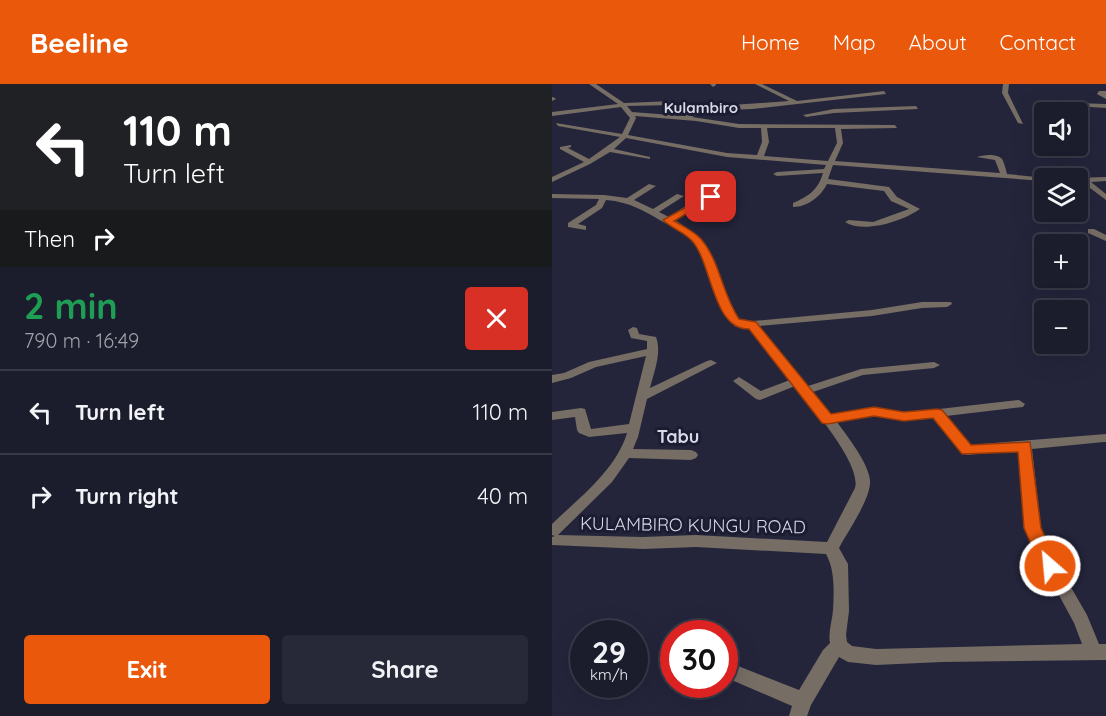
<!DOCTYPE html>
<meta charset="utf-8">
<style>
:root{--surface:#1b1c2c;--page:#282938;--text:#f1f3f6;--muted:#a0a1a9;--line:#393a48;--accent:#ea580c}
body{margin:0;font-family:Quicksand,sans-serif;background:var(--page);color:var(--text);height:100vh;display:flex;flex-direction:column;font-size:22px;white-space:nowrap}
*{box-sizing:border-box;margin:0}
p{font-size:20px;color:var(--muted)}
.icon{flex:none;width:33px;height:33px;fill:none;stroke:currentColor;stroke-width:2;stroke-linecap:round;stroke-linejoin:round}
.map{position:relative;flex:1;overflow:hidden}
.details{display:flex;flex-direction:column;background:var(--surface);width:552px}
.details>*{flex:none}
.guide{background:#202124;color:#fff;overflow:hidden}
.fabs{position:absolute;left:482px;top:18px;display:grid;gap:12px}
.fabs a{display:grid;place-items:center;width:54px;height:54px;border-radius:6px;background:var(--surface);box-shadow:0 6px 24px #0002,0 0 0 2px var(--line);font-size:30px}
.speed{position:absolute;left:18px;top:536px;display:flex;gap:12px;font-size:30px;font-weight:700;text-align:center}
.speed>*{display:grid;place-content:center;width:78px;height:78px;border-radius:50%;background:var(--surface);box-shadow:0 6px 24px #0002,0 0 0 2px var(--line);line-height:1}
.speed small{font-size:15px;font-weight:400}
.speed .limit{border:9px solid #d22;background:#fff;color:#111}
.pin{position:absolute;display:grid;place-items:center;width:51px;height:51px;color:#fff;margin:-26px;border-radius:12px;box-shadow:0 3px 9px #0006}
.me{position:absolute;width:66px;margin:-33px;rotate:333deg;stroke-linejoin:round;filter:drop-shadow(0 0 4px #0008)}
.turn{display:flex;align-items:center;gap:21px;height:126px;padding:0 24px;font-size:27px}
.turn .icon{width:78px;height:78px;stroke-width:2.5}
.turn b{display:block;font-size:42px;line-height:51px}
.then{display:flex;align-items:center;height:57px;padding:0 24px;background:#0003;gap:12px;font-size:22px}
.round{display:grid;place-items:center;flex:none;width:63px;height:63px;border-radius:6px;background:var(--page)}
.summary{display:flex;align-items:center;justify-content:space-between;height:102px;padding:0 24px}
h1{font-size:36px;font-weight:700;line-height:45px;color:#1e9e55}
.action{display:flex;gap:12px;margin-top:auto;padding:12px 24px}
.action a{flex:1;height:69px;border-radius:6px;background:var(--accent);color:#fff;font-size:24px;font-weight:700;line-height:69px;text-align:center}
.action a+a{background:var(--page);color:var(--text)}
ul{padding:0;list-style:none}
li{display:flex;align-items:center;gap:18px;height:84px;padding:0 24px;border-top:2px solid var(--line)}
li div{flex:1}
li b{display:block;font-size:22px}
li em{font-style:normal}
header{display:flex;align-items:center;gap:36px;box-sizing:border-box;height:84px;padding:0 30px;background:var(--accent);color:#fff}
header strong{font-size:28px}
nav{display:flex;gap:33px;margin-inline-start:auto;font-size:21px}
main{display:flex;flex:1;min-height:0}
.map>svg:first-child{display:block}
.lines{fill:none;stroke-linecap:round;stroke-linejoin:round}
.minor{fill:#766d64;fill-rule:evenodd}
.route{fill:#ea580c;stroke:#983908;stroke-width:1.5}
.labels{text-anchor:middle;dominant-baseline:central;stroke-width:6;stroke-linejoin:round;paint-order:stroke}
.far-quarter-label{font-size:15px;font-weight:bold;fill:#d7d9e7;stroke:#1b1c31}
.quarter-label{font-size:18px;font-weight:bold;fill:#d7d9e7;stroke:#1b1c31}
.near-street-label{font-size:18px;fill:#d7d9e7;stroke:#1b1c31}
</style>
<header>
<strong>Beeline</strong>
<nav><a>Home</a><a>Map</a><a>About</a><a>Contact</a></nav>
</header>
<main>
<section class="details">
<div class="guide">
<div class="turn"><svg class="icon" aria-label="left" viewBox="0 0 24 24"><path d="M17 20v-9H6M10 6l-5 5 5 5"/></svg><div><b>110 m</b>Turn left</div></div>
<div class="then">Then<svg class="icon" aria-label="right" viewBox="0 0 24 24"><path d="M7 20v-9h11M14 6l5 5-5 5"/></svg></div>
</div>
<div class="summary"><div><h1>2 min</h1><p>790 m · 16:49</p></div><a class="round" style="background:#d93025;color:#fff"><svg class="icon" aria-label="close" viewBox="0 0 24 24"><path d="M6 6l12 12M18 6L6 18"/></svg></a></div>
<ul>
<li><svg class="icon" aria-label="left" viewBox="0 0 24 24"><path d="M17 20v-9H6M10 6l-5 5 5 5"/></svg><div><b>Turn left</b></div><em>110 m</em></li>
<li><svg class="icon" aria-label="right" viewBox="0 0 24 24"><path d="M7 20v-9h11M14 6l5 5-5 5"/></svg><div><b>Turn right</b></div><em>40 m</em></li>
</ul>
<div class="action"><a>Exit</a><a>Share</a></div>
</section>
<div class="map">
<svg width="554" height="632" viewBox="0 0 554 632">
<rect width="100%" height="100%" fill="#24253b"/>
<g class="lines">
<path class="minor" d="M37,0H44L72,19L121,17L124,19L121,21L75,22L80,28L132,32L151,23L237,17L203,0H210L245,17L332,7L334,10L200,25L152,27L140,33L187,40L343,41L345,44L289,45L291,59L283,77L448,89L443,76L425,73C430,71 445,69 450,75C452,78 454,86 455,90L495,94H492V97L281,81L276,95L337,103L345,113L368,125C351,137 312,150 293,138L297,136L321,138L357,125L339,117L332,107L275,100C269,112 256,123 241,123V119C257,112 266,106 271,89L225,92L221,90L225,88L272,85L274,81L175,73L74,54L62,65L98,73V75L58,68L38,80L0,98V93L32,78L8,65V63L19,61V63L16,64L37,75L68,53L6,42L4,39L70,50L78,34L69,23L0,32V28L66,20ZM83,32L144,37L187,44H209L210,58L205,71L175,69L76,51L84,34ZM215,44H283L285,59L276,77L212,72L217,58Z
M158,0H164V1L161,3Z
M451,0H457L456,9L471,40L466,39L450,9Z
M547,7H554V15L545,10Z
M0,13L3,14L4,15L0,17Z
M525,19L554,20V24L523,22Z
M364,22L366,25L282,29L254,33L251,31L282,25Z
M554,93V97L539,98L554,110V116L530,98H525V94H522Z
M97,100L104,102L82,116L101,125L125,110L132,112L107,128L117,133C132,124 154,104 171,114L167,116L158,115L123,136C150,153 160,170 170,200C175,214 178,228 190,238L320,226L370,218H399L400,220L395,223L370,224L320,232L207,242L256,302L309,285L382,278L388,281L382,284L311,291L261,308L279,331L320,324L352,329L467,316L473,320L471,323L394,332L418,361L554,350V358H552L480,365L490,453L535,531L547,560H554V576L390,578L324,581L296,578L287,573L259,621L255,632H237L240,622L175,594L172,587L175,582L181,580L247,606L271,566L278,559C276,548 280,538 281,526C282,508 283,486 274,470L144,463L91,465L0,461V453L3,452L0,451V440C27,414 64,386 75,349L37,353L27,349L25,346L23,333L0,336V328L29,324L33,325L39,345L77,340L94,272L44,283L19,294L0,299V291L12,289L37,278L95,265V257L79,254L76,246L81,243L85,244L87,250L104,253C110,269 102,288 98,304L155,277L159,276L165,279L95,315L86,353L81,365L139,366L144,368L146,371L144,374L139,376L77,374L60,398L6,451L91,453L144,451L275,458L303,404C310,380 259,322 243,302L208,316L204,315L181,297L187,293L209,307L238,296L196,243H184C157,222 163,181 141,156C133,148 122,144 113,139C94,128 79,118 54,116L50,124L26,140L34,142V146L16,143V139L44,121L47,115L0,114V110L52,111L75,114ZM320,332L352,337L381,334L410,369L415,371L467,366L476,454L522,539L530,560L324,565L300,562L295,558L294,551L297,527L296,480L287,464C296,447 316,419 318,400C320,383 295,352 285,338Z
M536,145H542L554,151V157L536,149Z"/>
</g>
<path class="route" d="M156,111L163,113L122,137C131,142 142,147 149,155C168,177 170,210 187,235L204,238L279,330L322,323L352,328L385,325L390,326L419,361L478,358L489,444L507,482L504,487L498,489L491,487L472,444L466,368L410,370L381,334L352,337L322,332L275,340L270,339L197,245C161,246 160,181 141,158C133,148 120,145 111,136Z"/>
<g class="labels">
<g class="far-quarter-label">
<text x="149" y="23">Kulambiro</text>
</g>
<g class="quarter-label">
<text x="126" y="352">Tabu</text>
</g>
<g class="near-street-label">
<text transform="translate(141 441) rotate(1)">KULAMBIRO KUNGU ROAD</text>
</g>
</g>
</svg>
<div class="fabs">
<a><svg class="icon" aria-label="sound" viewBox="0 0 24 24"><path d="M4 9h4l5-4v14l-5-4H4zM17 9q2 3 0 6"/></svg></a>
<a><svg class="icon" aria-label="layers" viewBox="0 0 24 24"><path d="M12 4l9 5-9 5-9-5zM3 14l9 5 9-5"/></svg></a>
<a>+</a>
<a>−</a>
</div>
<div class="speed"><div>29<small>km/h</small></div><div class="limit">30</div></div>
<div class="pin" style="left:159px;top:113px;background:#d93025"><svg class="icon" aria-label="arrive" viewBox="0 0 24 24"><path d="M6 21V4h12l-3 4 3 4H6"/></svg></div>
<svg class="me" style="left:498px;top:482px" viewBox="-20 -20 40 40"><circle r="17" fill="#ea580c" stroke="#fff" stroke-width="3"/><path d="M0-11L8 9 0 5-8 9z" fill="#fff"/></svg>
</div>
</main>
